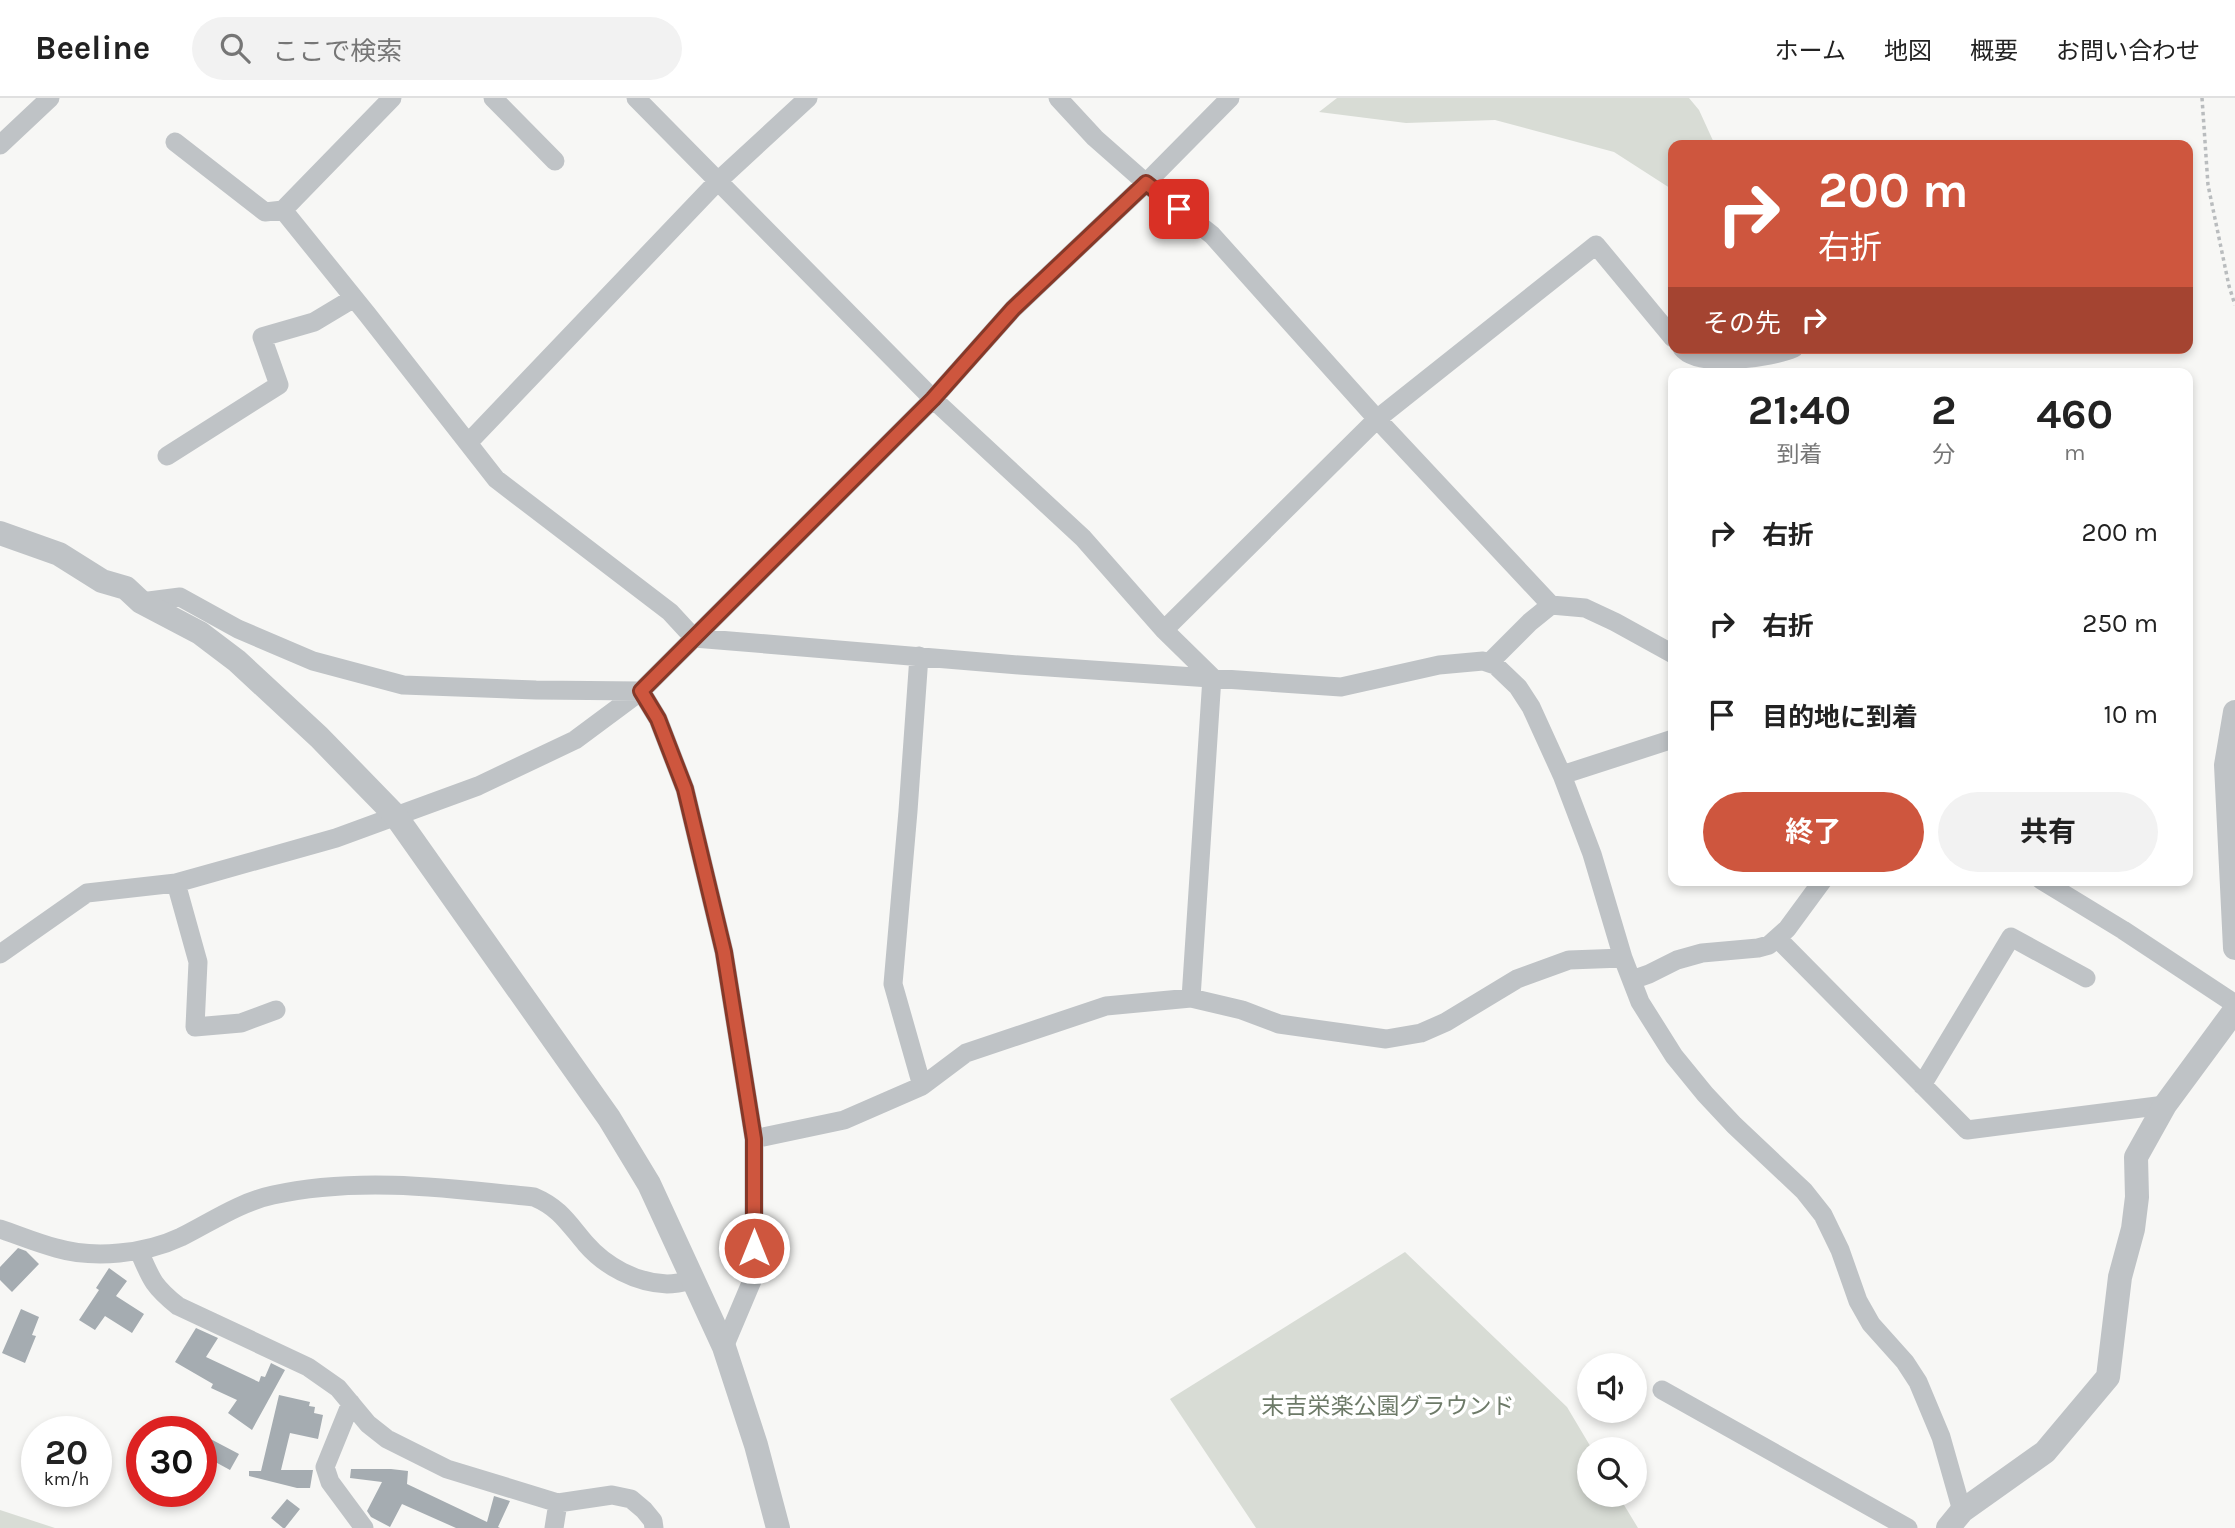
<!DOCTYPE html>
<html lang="ja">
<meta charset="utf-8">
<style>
:root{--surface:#fff;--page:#f2f2f2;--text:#222;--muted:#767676;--line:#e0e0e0;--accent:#ce563e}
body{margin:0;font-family:Karla,"Noto Sans JP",sans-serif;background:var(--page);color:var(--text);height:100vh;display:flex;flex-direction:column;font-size:26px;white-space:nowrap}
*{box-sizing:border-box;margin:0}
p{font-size:23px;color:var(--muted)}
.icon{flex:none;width:38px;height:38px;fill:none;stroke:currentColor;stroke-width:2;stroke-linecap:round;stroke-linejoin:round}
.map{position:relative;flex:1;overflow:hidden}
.details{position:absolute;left:1668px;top:270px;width:525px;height:518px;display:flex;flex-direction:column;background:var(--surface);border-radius:14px;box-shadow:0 4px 10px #0003}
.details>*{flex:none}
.hud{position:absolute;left:1668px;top:42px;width:525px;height:214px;border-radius:14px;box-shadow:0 4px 10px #0003;background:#ce563e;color:#fff;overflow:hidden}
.tools{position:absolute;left:1577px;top:1255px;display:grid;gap:14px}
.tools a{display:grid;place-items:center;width:70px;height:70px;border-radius:50%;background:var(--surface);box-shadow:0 4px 10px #0003;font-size:35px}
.speed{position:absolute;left:21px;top:1318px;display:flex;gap:14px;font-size:35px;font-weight:700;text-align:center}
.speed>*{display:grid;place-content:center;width:91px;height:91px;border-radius:50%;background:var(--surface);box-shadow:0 4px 10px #0003;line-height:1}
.speed small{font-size:18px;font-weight:400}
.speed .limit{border:10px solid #d22;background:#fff;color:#111}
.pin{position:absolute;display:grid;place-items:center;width:60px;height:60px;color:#fff;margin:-30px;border-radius:14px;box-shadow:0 4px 10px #0006}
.me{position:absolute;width:77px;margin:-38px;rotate:0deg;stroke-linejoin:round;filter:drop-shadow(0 0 5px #0008)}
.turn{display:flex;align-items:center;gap:24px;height:147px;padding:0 35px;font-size:32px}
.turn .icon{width:91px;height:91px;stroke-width:2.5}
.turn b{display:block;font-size:49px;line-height:60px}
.then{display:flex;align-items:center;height:66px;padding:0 35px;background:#0003;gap:14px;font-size:26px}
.eta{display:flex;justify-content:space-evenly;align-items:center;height:119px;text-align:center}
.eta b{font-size:42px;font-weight:700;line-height:49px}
.primary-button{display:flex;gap:14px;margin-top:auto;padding:14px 35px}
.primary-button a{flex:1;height:80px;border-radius:42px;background:var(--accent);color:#fff;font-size:28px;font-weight:700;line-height:80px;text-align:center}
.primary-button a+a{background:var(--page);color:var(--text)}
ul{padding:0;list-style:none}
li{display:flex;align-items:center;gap:21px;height:91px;padding:0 35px}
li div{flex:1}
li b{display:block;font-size:26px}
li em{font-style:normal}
header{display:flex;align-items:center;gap:42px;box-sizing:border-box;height:98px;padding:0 35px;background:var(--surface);border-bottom:2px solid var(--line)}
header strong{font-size:33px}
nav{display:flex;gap:38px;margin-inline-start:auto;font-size:24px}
.search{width:490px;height:63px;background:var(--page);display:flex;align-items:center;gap:18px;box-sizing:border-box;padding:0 24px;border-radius:38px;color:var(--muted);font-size:26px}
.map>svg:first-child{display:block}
.green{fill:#d8dcd5}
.building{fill:#a5acb1}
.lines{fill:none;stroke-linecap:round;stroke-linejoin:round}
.path{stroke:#b9bcbe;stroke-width:3.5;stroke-dasharray:3.5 3.5;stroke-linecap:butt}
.minor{stroke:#bfc3c6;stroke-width:19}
.tertiary{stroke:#bfc3c6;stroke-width:24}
.route-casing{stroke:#863828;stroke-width:18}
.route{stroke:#ce563e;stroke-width:12}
.labels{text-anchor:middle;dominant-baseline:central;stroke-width:7;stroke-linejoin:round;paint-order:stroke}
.park-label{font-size:23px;fill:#6d7a68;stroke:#fff}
</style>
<header>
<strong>Beeline</strong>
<div class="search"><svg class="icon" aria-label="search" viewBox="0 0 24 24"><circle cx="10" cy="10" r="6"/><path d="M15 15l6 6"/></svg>ここで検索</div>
<nav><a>ホーム</a><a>地図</a><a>概要</a><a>お問い合わせ</a></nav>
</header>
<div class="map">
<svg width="2235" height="1430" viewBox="0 0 2235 1430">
<rect width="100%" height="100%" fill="#f7f7f5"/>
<path class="green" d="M1337,0H1689L1699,12L1715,47H1673V92L1614,54L1495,22L1406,25L1319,14Z
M1405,1154L1567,1309L1592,1351H1589V1396L1618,1397L1638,1430H1256L1170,1301Z
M0,1412L55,1430H0Z"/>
<path class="building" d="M18,1150L26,1153L39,1166L12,1194L0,1182V1169Z
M109,1170L127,1183L116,1198L144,1216L132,1235L105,1218L95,1232L79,1222L99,1192L96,1190Z
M21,1211L39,1219L32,1237L36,1238L25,1265L2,1255Z
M196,1230L218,1240L206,1259L259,1284L261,1278L265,1279L271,1265L285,1272L252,1332L228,1315L237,1302L211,1290L213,1286L175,1264Z
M279,1297L310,1304L309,1308L315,1309L314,1315L323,1317L318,1341L290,1335L281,1372H313L310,1390H297L249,1378V1373H261Z
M201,1336L239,1356L230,1372L208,1360L210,1358L201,1353Z
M351,1371H391L408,1373L407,1386L487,1424L494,1398L510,1403L498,1429L500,1430H456L402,1406L390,1429L371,1419L367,1413L382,1384L350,1380Z
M287,1401L300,1411L285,1430H283L271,1420Z"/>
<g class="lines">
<path class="path" d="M2202,0L2208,87L2229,188L2235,207"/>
<path class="minor" d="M392,0L283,112L367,216L496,381L670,514L694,540L1019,567L1341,589L1439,567L1483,563L1495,567L1518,589L1531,609L1562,677L1592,756L1623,860L1640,904L1674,958L1705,996L1734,1027L1804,1093L1823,1117L1840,1152L1858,1203L1871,1226L1905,1264L1918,1284L1941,1339L1962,1413
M493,0L555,63
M636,0L933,301L1083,440L1164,532L1212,579L1191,900
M1058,0L1095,40L1146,85L1212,137L1377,321L1551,507
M175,44L265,114L283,112
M0,47L50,0
M1682,250C1698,271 1771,260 1794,250
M468,345L718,83L808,0
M167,358L279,287L262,239L314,224L354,200
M141,504L180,499L238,531L313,563L403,587L536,592L641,593
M1164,532L1377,321L1596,147L1673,240
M919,558L908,713L893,886L922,988
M1490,564L1530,524L1551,507L1585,510L1615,524L1673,556
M641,593L658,621L685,691L724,854L754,1041V1178L724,1249
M1562,677L1673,641
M2041,782L2123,832L2235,906
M176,785L198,864L195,929L241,925L276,912
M1778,841L1967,1032L2165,1007
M0,856L87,795L176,785L336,740L478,688L575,642L641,593L933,301L1013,211L1146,85L1230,0
M1632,882L1649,876L1677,862L1702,855L1758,850L1769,847L1787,831L1823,782
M1922,987L2011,839L2086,880
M754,1041L844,1022L922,988L966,955L1106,908L1191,900L1242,912L1279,926L1386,941L1421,935L1446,924L1517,881L1569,862L1623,860
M0,1131C18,1137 37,1145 56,1150C94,1161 145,1156 181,1139C211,1124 240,1104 273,1097C359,1078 448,1090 534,1099C560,1110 568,1125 586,1146C605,1168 636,1185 667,1186C675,1186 685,1184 694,1182
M139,1153C151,1181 153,1188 178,1208L308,1269L338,1290L368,1326L387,1341L447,1371L558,1405L612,1397L631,1401L644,1412L653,1423L654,1430
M1662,1292L1908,1430
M351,1305L325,1369L330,1384L364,1430
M554,1430L558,1405"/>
<path class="tertiary" d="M0,435L59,456L102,483L126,490L141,504L200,535L237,563L319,639L395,717L609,1020L649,1086L724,1249L756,1347L778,1430
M2235,614L2226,667L2235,850
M1948,1430L1962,1413L2045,1354L2108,1279L2120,1179L2133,1131L2137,1099L2136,1059L2165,1007L2235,912"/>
</g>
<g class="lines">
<defs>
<path id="route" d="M754,1150V1041L724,854L685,691L658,621L641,593L933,301L1013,211L1146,85L1179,111"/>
</defs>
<use href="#route" class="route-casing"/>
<use href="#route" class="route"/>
</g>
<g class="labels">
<g class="park-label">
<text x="1388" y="1308">末吉栄楽公園グラウンド</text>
</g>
</g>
</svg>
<div class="tools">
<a><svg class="icon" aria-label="sound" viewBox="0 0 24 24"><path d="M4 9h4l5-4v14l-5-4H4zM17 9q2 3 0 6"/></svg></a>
<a><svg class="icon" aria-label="search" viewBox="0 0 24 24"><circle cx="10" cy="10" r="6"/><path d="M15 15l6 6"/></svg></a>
</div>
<div class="speed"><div>20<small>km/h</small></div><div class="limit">30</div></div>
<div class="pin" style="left:1179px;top:111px;background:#d93025"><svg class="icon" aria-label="arrive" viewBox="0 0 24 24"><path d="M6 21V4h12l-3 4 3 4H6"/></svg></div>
<svg class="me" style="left:754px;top:1150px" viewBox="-20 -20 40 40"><circle r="17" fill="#ce563e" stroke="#fff" stroke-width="3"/><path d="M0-11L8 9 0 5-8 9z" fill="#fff"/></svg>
<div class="hud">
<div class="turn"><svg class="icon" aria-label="right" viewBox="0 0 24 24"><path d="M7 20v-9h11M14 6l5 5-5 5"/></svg><div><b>200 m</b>右折</div></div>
<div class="then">その先<svg class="icon" aria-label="right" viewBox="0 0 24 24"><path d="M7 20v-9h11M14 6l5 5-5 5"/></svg></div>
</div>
<section class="details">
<div class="eta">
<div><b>21:40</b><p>到着</p></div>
<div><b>2</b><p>分</p></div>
<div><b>460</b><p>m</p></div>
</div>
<ul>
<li><svg class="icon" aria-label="right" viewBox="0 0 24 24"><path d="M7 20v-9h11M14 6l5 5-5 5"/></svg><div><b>右折</b></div><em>200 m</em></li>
<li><svg class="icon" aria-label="right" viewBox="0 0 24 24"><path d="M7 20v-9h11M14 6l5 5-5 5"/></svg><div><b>右折</b></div><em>250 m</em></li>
<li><svg class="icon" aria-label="arrive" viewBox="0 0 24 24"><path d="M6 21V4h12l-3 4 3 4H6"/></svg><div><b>目的地に到着</b></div><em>10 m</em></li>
</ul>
<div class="primary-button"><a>終了</a><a>共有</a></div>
</section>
</div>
